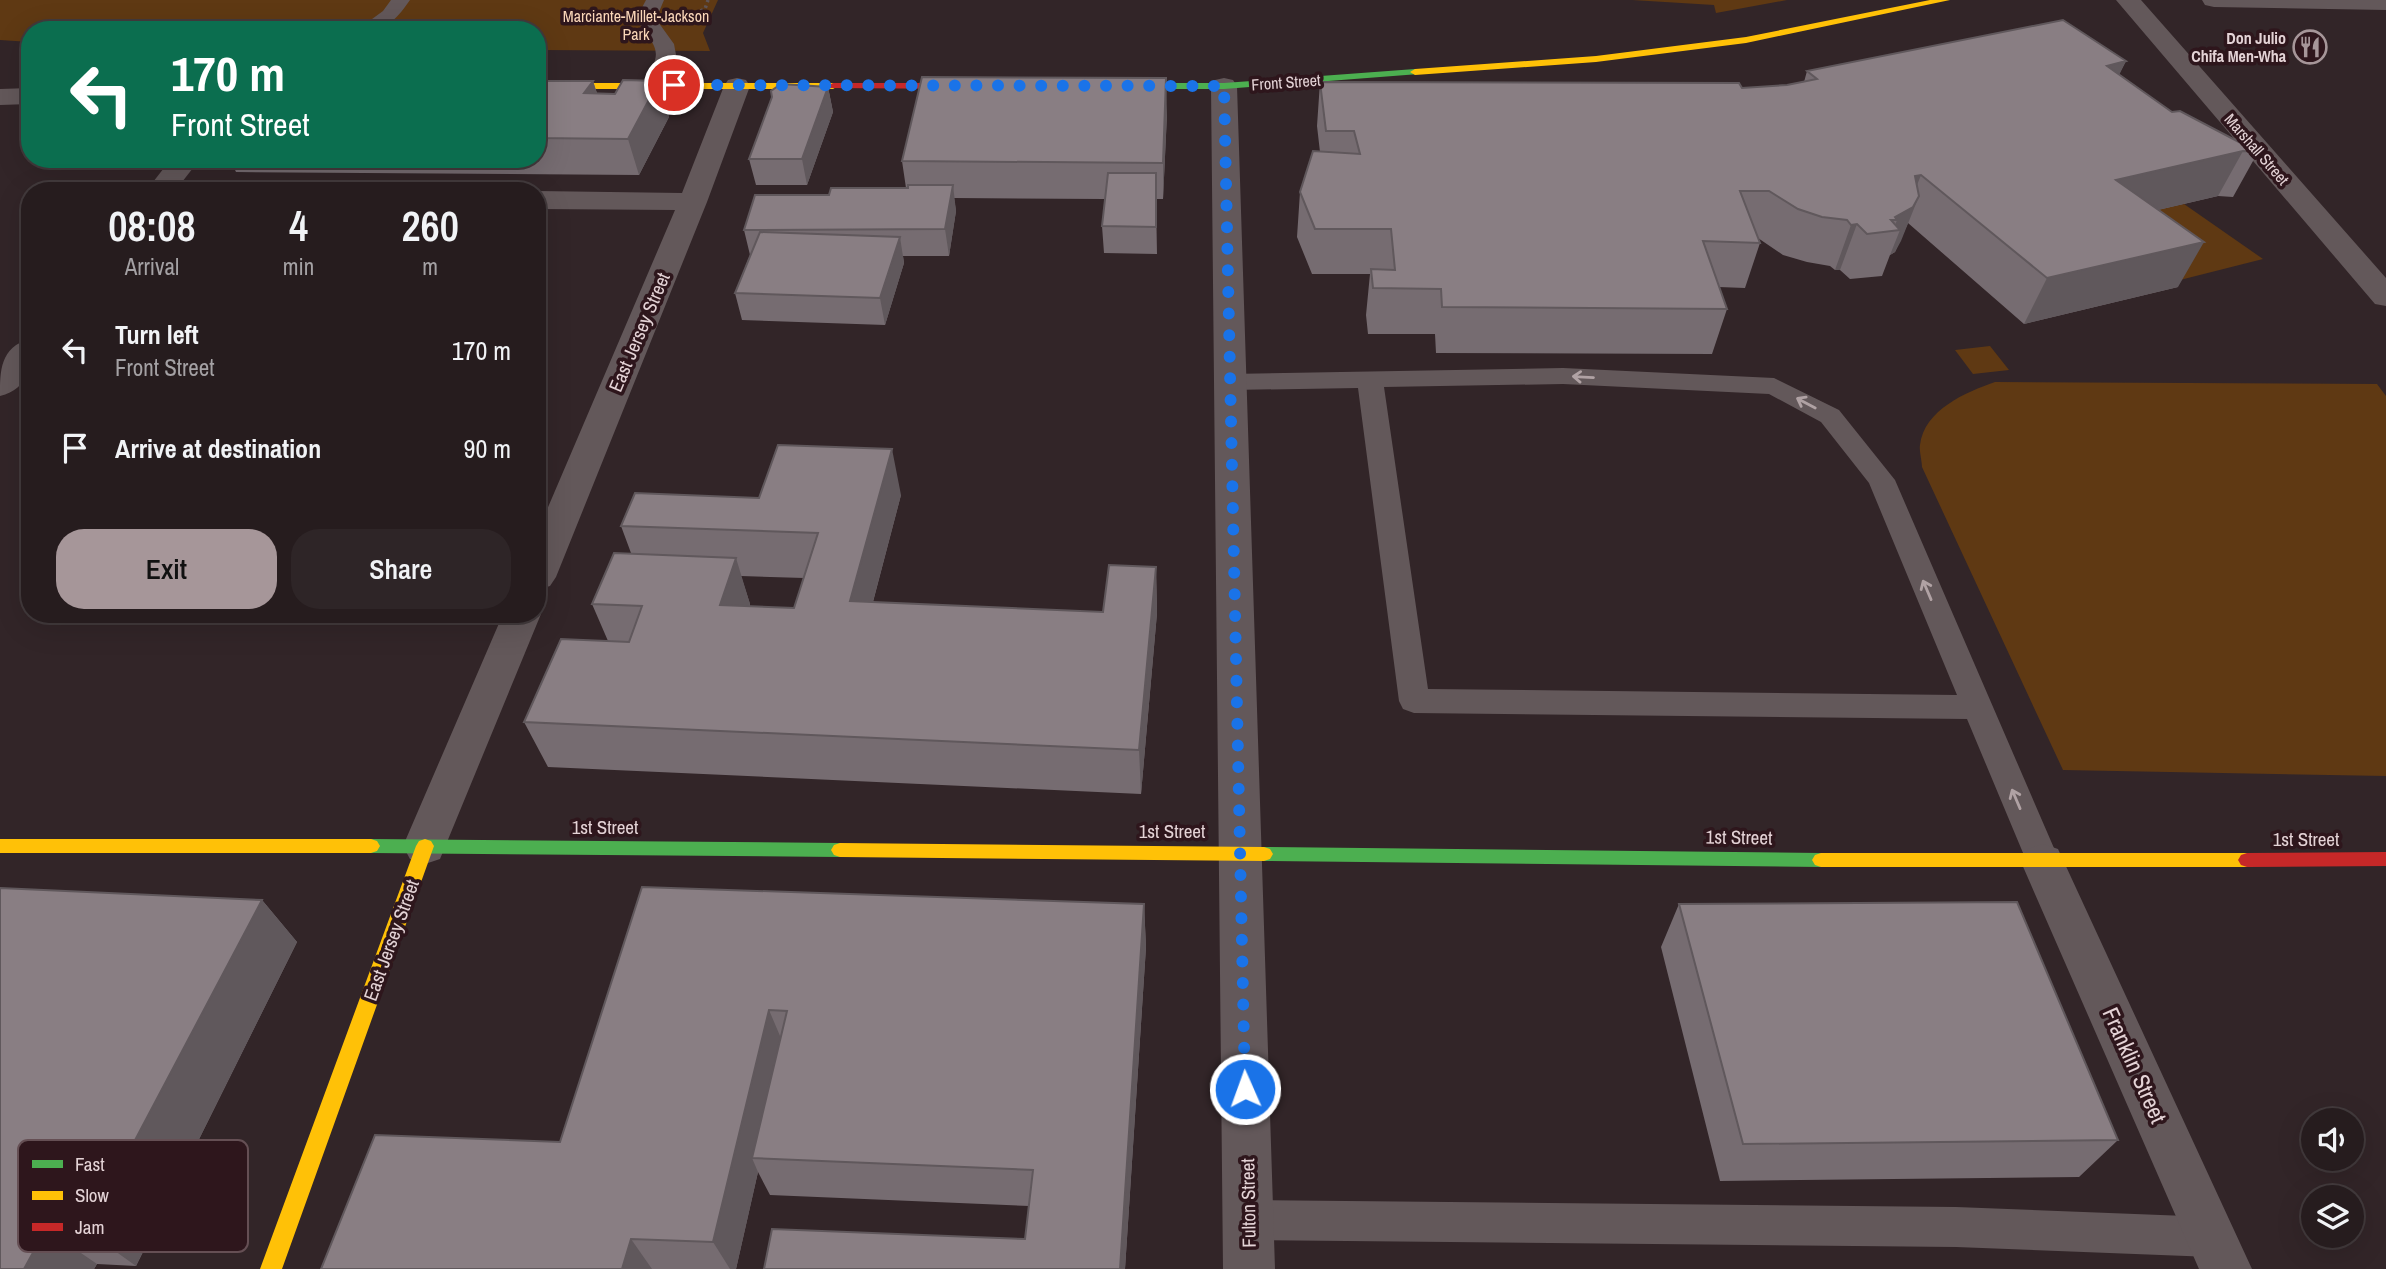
<!DOCTYPE html>
<style>
:root{--surface:#261c1e;--page:#2e2527;--text:#f1f3f6;--muted:#a4a1a4;--line:#423a3c;--accent:#a69699}
body{margin:0;font-family:"Archivo Narrow",sans-serif;background:var(--page);color:var(--text);height:100vh;display:flex;flex-direction:column;font-size:26px;white-space:nowrap}
*{box-sizing:border-box;margin:0}
p{font-size:23px;color:var(--muted)}
.icon{flex:none;width:38px;height:38px;fill:none;stroke:currentColor;stroke-width:2;stroke-linecap:round;stroke-linejoin:round}
.map{position:relative;flex:1;overflow:hidden}
.details{position:absolute;left:21px;top:182px;width:525px;height:441px;display:flex;flex-direction:column;background:var(--surface);border-radius:28px;box-shadow:0 7px 28px #0002,0 0 0 2px var(--line)}
.details>*{flex:none}
.hud{position:absolute;left:21px;top:21px;width:525px;height:147px;border-radius:28px;box-shadow:0 7px 28px #0002,0 0 0 2px var(--line);background:#0b6e4f;color:#fff;overflow:hidden}
.controls{position:absolute;left:2301px;top:1108px;display:grid;gap:14px}
.controls a{display:grid;place-items:center;width:63px;height:63px;border-radius:50%;background:var(--surface);box-shadow:0 7px 28px #0002,0 0 0 2px var(--line);font-size:35px}
.pin{position:absolute;display:grid;place-items:center;width:60px;height:60px;color:#fff;margin:-30px;border:4px solid #fff;border-radius:50%;box-shadow:0 2px 7px #0007}
.me{position:absolute;width:77px;margin:-38px;rotate:358deg;stroke-linejoin:round;filter:drop-shadow(0 0 5px #0008)}
.turn{display:flex;align-items:center;gap:24px;height:147px;padding:0 35px;font-size:32px}
.turn .icon{width:91px;height:91px;stroke-width:2.5}
.turn b{display:block;font-size:49px;line-height:60px}
.eta{display:flex;justify-content:space-evenly;align-items:center;height:119px;text-align:center}
.eta b{font-size:42px;font-weight:600;line-height:49px}
.action{display:flex;gap:14px;margin-top:auto;padding:14px 35px}
.action a{flex:1;height:80px;border-radius:28px;background:var(--accent);color:#111;font-size:28px;font-weight:600;line-height:80px;text-align:center}
.action a+a{background:var(--page);color:var(--text)}
ul{padding:0;list-style:none}
li{display:flex;align-items:center;gap:21px;height:98px;padding:0 35px}
li div{flex:1}
li b{display:block;font-size:26px}
li em{font-style:normal}
.map>svg:first-child{display:block}
.green{fill:#5f3913}
.lines{fill:none;stroke-linecap:round;stroke-linejoin:round}
.path{stroke:#5e5457;stroke-width:3.5;stroke-dasharray:2.5 3.5;stroke-linecap:butt}
.lane{fill:#63585a;fill-rule:evenodd}
.street{fill:#63585a;fill-rule:evenodd}
.fast{fill:#4caf50;fill-rule:evenodd}
.slow{fill:#ffc107;fill-rule:evenodd}
.jam{fill:#c62828;fill-rule:evenodd}
.wall{fill:#766c71;fill-rule:evenodd}
.shaded-wall{fill:#60585c}
.building{fill:#897e83;stroke:#60585c;stroke-width:2}
.oneway{stroke:#b0a2a4}
.route{stroke:#1a73e8;stroke-width:12;stroke-dasharray:0 21.6}
.labels{text-anchor:middle;dominant-baseline:central;stroke-width:7;stroke-linejoin:round;paint-order:stroke}
.far-park-label{font-size:16px;fill:#fad7b9;stroke:#2e161c}
.far-poi-label{font-size:16px;font-weight:bold;fill:#e4d3d6;stroke:#2e161c;text-anchor:end}
.far-street-label{font-size:16px;fill:#e4d3d6;stroke:#2e161c}
.street-label{font-size:19px;fill:#e4d3d6;stroke:#2e161c}
.near-street-label{font-size:23px;fill:#e4d3d6;stroke:#2e161c}
.key{fill:#2e161c;stroke:#654f54;stroke-width:2}
.key-label{font-size:19px;fill:#e4d3d6}
</style>
<div class="map">
<svg width="2386" height="1269" viewBox="0 0 2386 1269">
<rect width="100%" height="100%" fill="#322528"/>
<path class="green" d="M0,0H718L703,33L710,51L537,50V30H30V42L0,40Z
M1632,0H1787L1716,13L1714,5Z
M2184,204L2263,259L2176,281L2098,223Z
M1990,346L2009,370L1973,374L1955,350Z
M1995,382L2377,384L2386,396V776L2063,770L1922,467C1922,461 1919,451 1920,445C1924,410 1966,392 1995,382Z"/>
<g class="lines">
<path class="path" d="M695,13L705,9L708,0"/>
<path class="lane" d="M391,0H410C393,24 386,30 357,30L383,11Z
M646,0H664L656,19L674,44L677,60L660,89H646L643,85C663,49 659,52 636,19Z
M1563,368L1774,378L1839,410L1895,480L2060,862L2055,872L2043,876L2031,872L1967,719L1414,713L1403,709L1399,701L1358,388L1230,390L1221,388L1217,382L1221,376L1230,374ZM1563,384L1769,394L1821,422L1869,483L1957,695L1428,689L1384,387Z
M1248,1200L1956,1207L2212,1217L2226,1223L2232,1237L2226,1251L2212,1257L1956,1247L1248,1240L1234,1234L1228,1220L1234,1206Z"/>
<path class="street" d="M2116,0H2141L2386,278V306L2375,304Z
M2202,0H2386V10L2214,7L2205,5Z
M737,78L746,80L750,86L707,202L556,577L550,586L537,590V533L675,210L537,209V191L682,193L724,86L728,80Z
M1224,78L1233,80L1237,86L1275,1269H1223L1211,86L1215,80Z
M30,88V104L0,105V89Z
M171,159H200L175,191H146Z
M30,339C30,365 30,389 0,396C0,371 0,347 30,339Z
M537,607L541,614L440,859L425,864L410,859L403,846L503,614H537Z
M2043,844L2058,849L2252,1269H2199L2021,862L2028,849Z"/>
<path class="fast" d="M1415,69L1420,72L1419,74L1224,89H1113L1108,86L1113,83H1224Z
M371,839L840,843L846,845L849,850L846,855L840,857L371,853L365,851L362,846L365,841Z
M1264,847L1821,853L1827,855L1830,860L1827,865L1821,867L1264,861L1258,859L1255,854L1258,849Z"/>
<path class="slow" d="M1930,0H1950L1746,43L1596,62L1415,75L1410,72L1415,69L1596,56L1746,37Z
M537,83H833L838,86L833,89H537Z
M0,839H371L377,841L380,846L377,851L371,853H0Z
M425,839L431,841L434,846L282,1269H260L416,846L419,841Z
M840,843L1264,847L1270,849L1273,854L1270,859L1264,861L840,857L834,855L831,850L834,845Z
M1821,853H2247L2253,855L2256,860L2253,865L2247,867H1821L1815,865L1812,860L1815,855Z"/>
<path class="jam" d="M833,83H972L977,86L972,89L829,88L828,86Z
M2386,852V866L2247,867L2241,865L2238,860L2241,855L2247,853Z"/>
</g>
<path class="wall" d="M2126,61L2119,74L2172,112L2258,152L2233,197L2218,196L2158,210L2178,287L2024,324L1908,223L1895,252L1890,255L1882,276L1850,279L1840,270H1835L1830,266L1807,262L1783,255L1758,238L1760,243L1745,288L1719,287L1727,309L1712,354L1436,353L1435,334H1368L1366,315L1370,274H1312L1297,237L1300,192L1320,152L1317,126L1320,82L1742,88L1787,85L1804,82L1807,71Z
M537,81H593L597,93L615,94L659,81L669,117L639,175L236,172L230,159H537Z
M828,87L833,112L807,185H756L749,159Z
M1167,114L1163,199H1156L1157,254L1104,253L1102,226L1105,199L954,198L956,211L949,256H903L904,263L885,325L742,320L735,293L750,255L744,230L829,195L906,188L902,161Z
M901,495L873,602L1103,612L1156,567L1157,613L1141,794L548,767L524,722L608,641L592,604L631,553L621,526L759,498ZM741,576L804,578L794,608L750,606V604Z
M642,887L1144,904L1146,947L1125,1269H764L1025,1239L1029,1206L770,1195L758,1172L736,1269H321L560,1142Z
M262,900L297,942L136,1266L97,1264L94,1269H0Z
M1679,904L2118,1140L2079,1177L1720,1181L1661,947Z"/>
<path class="shaded-wall" d="M2126,61L2105,104L2107,66Z
M1166,78L1167,114L1163,199V163Z
M593,81L604,117L584,93Z
M659,81L669,117L639,175L628,139Z
M828,87L833,112L807,185L802,159Z
M2243,151L2218,196L2093,225L2116,180Z
M1921,175L1907,210L1919,196L1901,241L1895,252L1890,255L1900,230L1893,231L1897,220H1894L1915,176Z
M953,185L956,211L949,256L945,229Z
M1857,224L1840,270H1835L1851,225Z
M900,237L904,263L885,325L880,298Z
M2204,242L2178,287L2024,324L2047,278Z
M892,449L901,495L861,647L850,601Z
M736,558L750,604L735,651L720,605Z
M1156,567L1157,613L1141,794L1139,750Z
M262,900L297,942L136,1266L87,1231Z
M1144,904L1146,947L1125,1269H1120Z
M769,1010L786,1050L752,1158L758,1172L736,1269H730L713,1242Z
M46,1229L97,1264L94,1269H24Z
M631,1239L652,1269H622Z"/>
<path class="building" d="M2063,20L2126,61L2107,66L2172,112L2180,111L2258,152L2243,151L2116,180L2204,242L2047,278L1921,175L1915,176L1919,196L1913,207L1895,217L1897,220H1891L1900,230L1867,234L1857,224L1851,225L1847,220L1822,217L1798,209L1769,191H1740L1760,243L1703,241L1727,309L1442,307L1441,289L1373,288L1371,269L1395,270L1391,229H1315L1300,192L1313,151L1360,154L1354,131H1326L1320,82L1739,83L1742,88L1787,85L1817,79L1807,71Z
M922,77L1166,78L1163,163L902,161Z
M623,80L659,81L628,139L537,138V81H593L584,93L615,94Z
M781,84L828,87L802,159H749L772,97L771,91Z
M1108,173H1156V227L1102,226Z
M908,185H953L945,229L744,230L755,195H829L831,188H908Z
M760,232L900,237L880,298L735,293Z
M778,445L892,449L850,601L1103,612L1109,565L1156,567L1139,750L524,722L561,639L629,642L642,606L592,604L614,553L736,558L720,605L794,608L818,533L621,526L635,493L759,498Z
M642,887L1144,904L1120,1269H764L772,1229L1025,1239L1033,1170L752,1158L787,1011L769,1010L713,1242L631,1239L622,1269H321L375,1135L560,1142Z
M0,888L262,900L87,1231L46,1229L24,1269H0Z
M2017,902L2118,1140L1743,1144L1679,904Z"/>
<defs><path id="oneway-shaft" d="M-6 0H5M1.5-3L5.5 0L1.5 3" fill="none" stroke-width="1.6" stroke-linecap="round" stroke-linejoin="round" transform="scale(1.75)"/></defs>
<g class="oneway">
<use href="#oneway-shaft" transform="translate(1583 377) rotate(-177)"/>
<use href="#oneway-shaft" transform="translate(1806 403) rotate(-152)"/>
<use href="#oneway-shaft" transform="translate(1927 590) rotate(-113)"/>
<use href="#oneway-shaft" transform="translate(2016 799) rotate(-113)"/>
</g>
<g class="lines">
<path class="route" d="M674,85L1224,86L1245,1089"/>
</g>
<defs>
<symbol id="restaurant-ring" viewBox="-11 -11 22 22"><circle r="9.5" fill="#2e161c" stroke="#a69699" stroke-width="1.5"/><path d="M-5-6h1v4h1v-4h1v4h1v-4h1v5L-1.5 .5V6h-2V.5L-5-1ZM5-6V6H3V1.5H1.5Q1.5-4 5-6Z" fill="#a69699"/></symbol>
</defs>
<g fill-rule="evenodd">
<use href="#restaurant-ring" x="2291" y="28" width="38" height="38"/>
</g>
<g class="labels">
<g class="far-park-label">
<text x="636" y="16">Marciante-Millet-Jackson<tspan x="636" dy="18">Park</tspan></text>
</g>
<g class="far-poi-label">
<text x="2286" y="38">Don Julio<tspan x="2286" dy="18">Chifa Men-Wha</tspan></text>
</g>
<g class="far-street-label">
<text transform="translate(1286 82) rotate(-4)">Front Street</text>
<text transform="translate(2257 149) rotate(49)">Marshall Street</text>
</g>
<g class="street-label">
<text transform="translate(639 332) rotate(-67)">East Jersey Street</text>
<text x="605" y="827">1st Street</text>
<text x="1172" y="831">1st Street</text>
<text transform="translate(1739 837) rotate(1)">1st Street</text>
<text x="2306" y="839">1st Street</text>
<text transform="translate(391 940) rotate(-70)">East Jersey Street</text>
<text transform="translate(1248 1203) rotate(-91)">Fulton Street</text>
</g>
<g class="near-street-label">
<text transform="translate(2135 1065) rotate(66)">Franklin Street</text>
</g>
</g>
<rect x="18" y="1140" width="230" height="112" rx="10" class="key"/>
<rect x="32" y="1160" width="31" height="8" fill="#4caf50"/>
<rect x="32" y="1191" width="31" height="9" fill="#ffc107"/>
<rect x="32" y="1223" width="31" height="8" fill="#c62828"/>
<g class="key-label">
<text x="75" y="1171">Fast</text>
<text x="75" y="1202">Slow</text>
<text x="75" y="1234">Jam</text>
</g>
</svg>
<div class="controls">
<a><svg class="icon" aria-label="sound" viewBox="0 0 24 24"><path d="M4 9h4l5-4v14l-5-4H4zM17 9q2 3 0 6"/></svg></a>
<a><svg class="icon" aria-label="layers" viewBox="0 0 24 24"><path d="M12 4l9 5-9 5-9-5zM3 14l9 5 9-5"/></svg></a>
</div>
<div class="pin" style="left:674px;top:85px;background:#d93025"><svg class="icon" aria-label="arrive" viewBox="0 0 24 24"><path d="M6 21V4h12l-3 4 3 4H6"/></svg></div>
<svg class="me" style="left:1245px;top:1089px" viewBox="-20 -20 40 40"><circle r="17" fill="#1a73e8" stroke="#fff" stroke-width="3"/><path d="M0-11L8 9 0 5-8 9z" fill="#fff"/></svg>
<div class="hud">
<div class="turn"><svg class="icon" aria-label="left" viewBox="0 0 24 24"><path d="M17 20v-9H6M10 6l-5 5 5 5"/></svg><div><b>170 m</b>Front Street</div></div>
</div>
<section class="details">
<div class="eta">
<div><b>08:08</b><p>Arrival</p></div>
<div><b>4</b><p>min</p></div>
<div><b>260</b><p>m</p></div>
</div>
<ul>
<li><svg class="icon" aria-label="left" viewBox="0 0 24 24"><path d="M17 20v-9H6M10 6l-5 5 5 5"/></svg><div><b>Turn left</b><p>Front Street</p></div><em>170 m</em></li>
<li><svg class="icon" aria-label="arrive" viewBox="0 0 24 24"><path d="M6 21V4h12l-3 4 3 4H6"/></svg><div><b>Arrive at destination</b></div><em>90 m</em></li>
</ul>
<div class="action"><a>Exit</a><a>Share</a></div>
</section>
</div>
